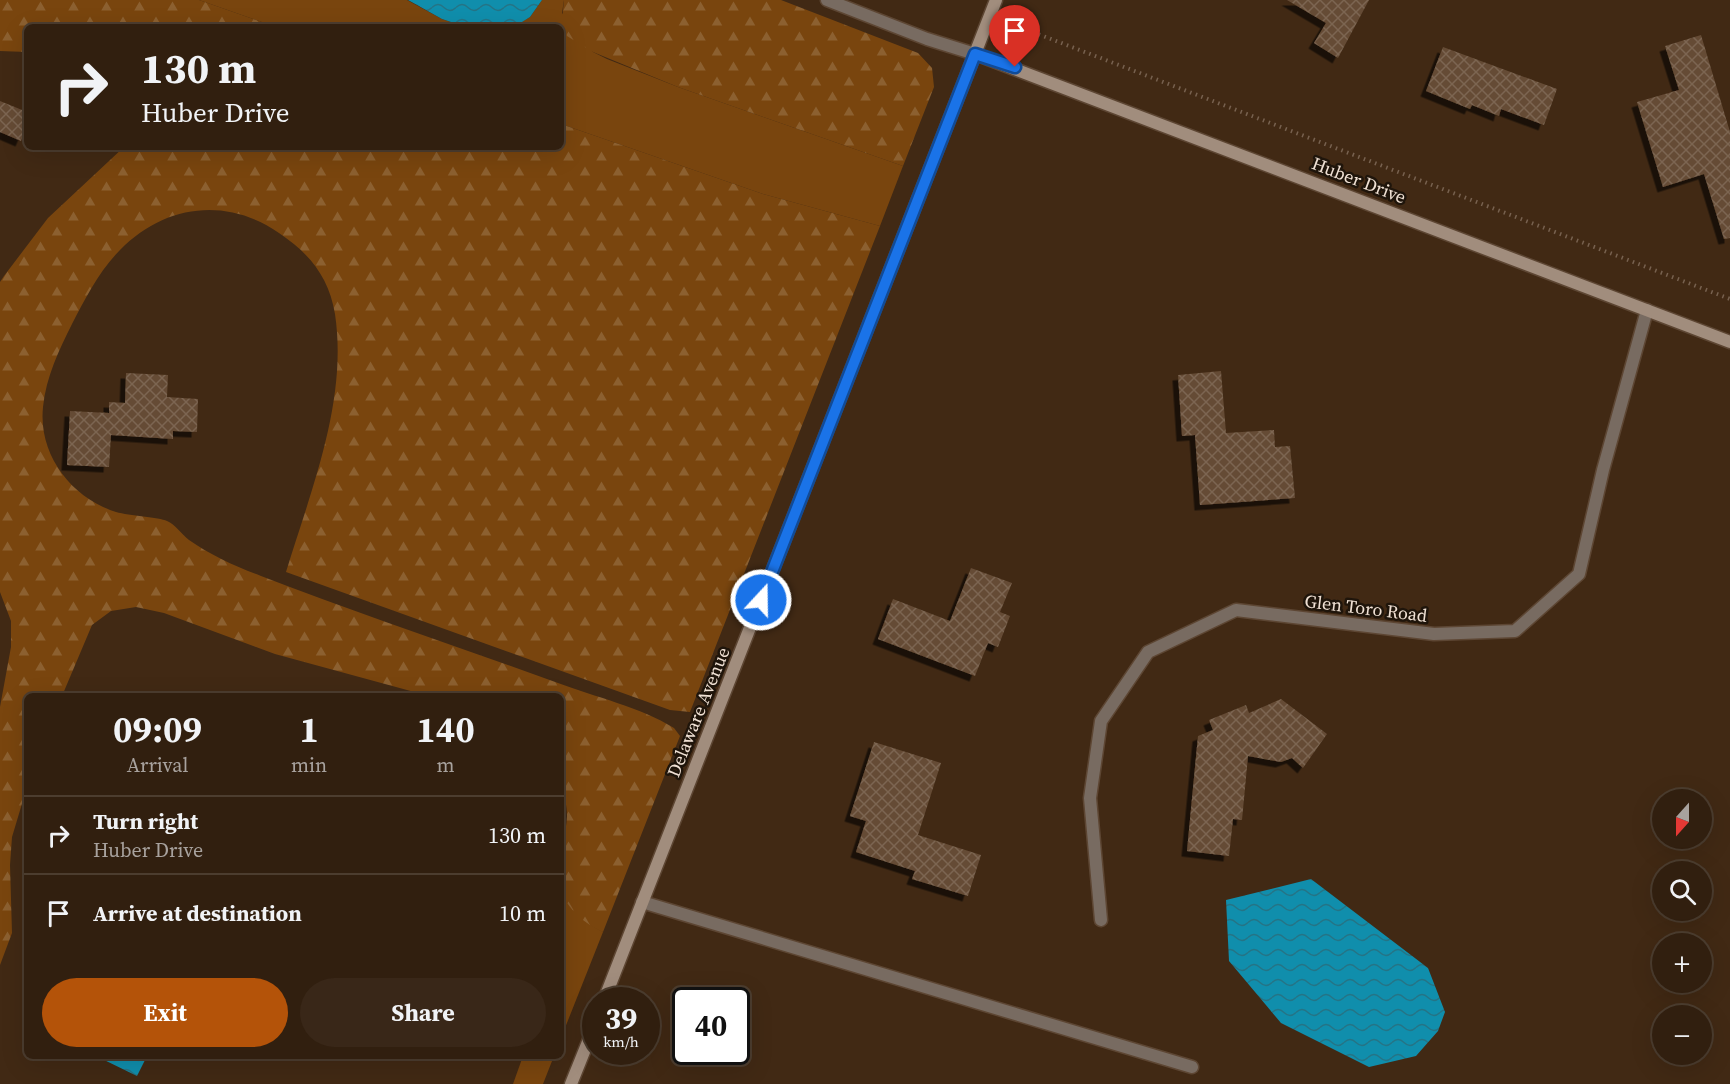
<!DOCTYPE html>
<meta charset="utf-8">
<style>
:root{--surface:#311f0f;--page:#392718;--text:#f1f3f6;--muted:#a8a29e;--line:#4c3d2f;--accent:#b45309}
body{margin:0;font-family:"Source Serif 4",serif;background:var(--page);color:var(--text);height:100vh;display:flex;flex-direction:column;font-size:22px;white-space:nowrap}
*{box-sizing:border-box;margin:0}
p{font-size:20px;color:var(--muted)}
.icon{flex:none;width:33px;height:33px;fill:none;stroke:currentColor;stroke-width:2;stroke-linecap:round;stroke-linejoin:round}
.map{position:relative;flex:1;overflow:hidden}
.panel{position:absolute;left:24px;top:693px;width:540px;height:366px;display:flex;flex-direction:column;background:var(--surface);border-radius:9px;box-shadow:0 6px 24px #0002,0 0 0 2px var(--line)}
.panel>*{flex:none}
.guide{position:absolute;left:24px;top:24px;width:540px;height:126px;border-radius:9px;box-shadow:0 6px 24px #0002,0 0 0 2px var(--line);background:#311f0f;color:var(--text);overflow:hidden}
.needle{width:39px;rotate:201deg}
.buttons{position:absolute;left:1652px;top:789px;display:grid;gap:12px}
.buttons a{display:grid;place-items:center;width:60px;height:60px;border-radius:50%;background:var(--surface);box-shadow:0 6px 24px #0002,0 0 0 2px var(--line);font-size:30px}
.speed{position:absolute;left:582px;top:987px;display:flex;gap:12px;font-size:30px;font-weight:700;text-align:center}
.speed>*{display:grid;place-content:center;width:78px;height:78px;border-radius:50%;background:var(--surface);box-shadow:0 6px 24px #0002,0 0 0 2px var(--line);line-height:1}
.speed small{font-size:15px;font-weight:400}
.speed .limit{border:3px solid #111;border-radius:9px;background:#fff;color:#111}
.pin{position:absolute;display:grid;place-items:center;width:51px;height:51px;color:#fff;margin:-62px -26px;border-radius:50% 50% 50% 0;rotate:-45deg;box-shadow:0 0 6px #0007}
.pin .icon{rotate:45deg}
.me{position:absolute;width:66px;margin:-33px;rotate:21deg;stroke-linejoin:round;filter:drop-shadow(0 0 4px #0008)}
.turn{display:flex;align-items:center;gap:21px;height:126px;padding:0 18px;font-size:27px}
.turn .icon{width:78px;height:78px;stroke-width:2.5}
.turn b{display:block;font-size:42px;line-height:51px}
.eta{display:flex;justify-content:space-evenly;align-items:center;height:102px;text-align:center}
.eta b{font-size:36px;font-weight:700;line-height:42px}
.cta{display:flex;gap:12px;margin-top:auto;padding:12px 18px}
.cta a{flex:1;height:69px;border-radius:36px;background:var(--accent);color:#fff;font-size:24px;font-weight:700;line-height:69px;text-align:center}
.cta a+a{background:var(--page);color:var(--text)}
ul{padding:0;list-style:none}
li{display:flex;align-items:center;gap:18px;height:78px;padding:0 18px;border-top:2px solid var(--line)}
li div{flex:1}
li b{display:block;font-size:22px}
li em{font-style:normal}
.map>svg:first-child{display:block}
.green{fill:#79450e}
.forest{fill:url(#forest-firs)}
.water{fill:url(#water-waves)}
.building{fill:url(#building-cross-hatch);filter:url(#shadow)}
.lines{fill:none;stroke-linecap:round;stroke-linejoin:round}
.lane-casing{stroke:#5d4633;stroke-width:15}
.street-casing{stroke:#5d4633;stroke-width:15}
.secondary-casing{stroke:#5d4633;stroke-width:15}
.path{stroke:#77614f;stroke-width:4;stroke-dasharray:1.5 4.5;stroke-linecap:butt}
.lane{stroke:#786b61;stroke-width:12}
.street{stroke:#786b61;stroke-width:12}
.secondary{stroke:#a18d7d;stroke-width:12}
.route-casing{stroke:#114b97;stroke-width:15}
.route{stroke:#1a73e8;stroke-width:10}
.labels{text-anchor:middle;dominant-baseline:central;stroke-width:5;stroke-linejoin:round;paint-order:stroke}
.street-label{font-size:18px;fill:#f0e1d4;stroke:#1f150b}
</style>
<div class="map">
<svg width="1730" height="1084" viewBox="0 0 1730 1084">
<defs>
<pattern id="forest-firs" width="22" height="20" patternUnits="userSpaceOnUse" patternTransform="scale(1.5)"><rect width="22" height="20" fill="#79450e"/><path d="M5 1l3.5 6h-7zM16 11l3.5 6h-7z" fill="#8c6030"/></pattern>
<pattern id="water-waves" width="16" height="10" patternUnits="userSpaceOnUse" patternTransform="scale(1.5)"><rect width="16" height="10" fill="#108eac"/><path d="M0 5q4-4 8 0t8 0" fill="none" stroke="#247486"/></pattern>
<pattern id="building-cross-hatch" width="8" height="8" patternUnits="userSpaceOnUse" patternTransform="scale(1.5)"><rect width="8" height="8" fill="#654b35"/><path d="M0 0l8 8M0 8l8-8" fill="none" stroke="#7b6551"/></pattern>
<filter id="shadow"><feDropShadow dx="-5.5" dy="5.5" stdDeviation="0" flood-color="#0009"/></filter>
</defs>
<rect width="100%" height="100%" fill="#412914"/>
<path class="green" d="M199,0H407L442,19L466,27H276Z
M542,0H564L562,13L593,52L607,59L678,87L903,166L880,226L763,194L561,124V27H513L530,17Z
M561,888C570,908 583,922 603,932L561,1038Z
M523,1056H554L543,1084H513Z"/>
<path class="forest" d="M0,0H199L276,27H27V52L0,51Z
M564,0H781L918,53L932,68L934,87L903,166L678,87L593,52L567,36L562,21Z
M561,124L763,194L880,226L690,712L670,710L286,572C311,490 348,401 335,314C329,277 309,253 279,233C226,196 164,205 120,250C99,271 85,299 72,324C59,350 46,377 43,407C38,455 72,498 116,512C129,516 159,517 167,521C175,524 182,535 189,540C210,555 237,567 261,576C359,614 459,647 558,683C595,697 640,707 674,728L680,736L603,932C585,924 567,909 561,890C555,866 566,839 567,816C567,803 563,792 561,780C557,756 561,721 561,696H429L275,654L164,613L136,607L111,611L92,625L62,696H27V787L12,837L10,865L12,933L0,965V707L11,647V621L0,592V282L4,276L48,218L124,147H561Z"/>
<path class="water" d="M408,0H542L530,17L514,27H466L442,19Z
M1311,879L1428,968L1445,1012L1438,1031L1416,1056L1369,1067L1281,1023L1229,961L1226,900Z
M96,1056H147L137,1076Z"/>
<path class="building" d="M1287,0H1369L1338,58L1314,43L1326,23Z
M1701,35L1730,132V238L1724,239L1704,174L1663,187L1637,102L1679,90L1665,46Z
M1443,47L1557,89L1544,125L1501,109L1499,116L1472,105L1470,109L1426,91Z
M0,101L27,112V127L21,141L0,132Z
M1221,371L1226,433L1274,430L1275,447L1290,446L1295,498L1200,505L1195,435L1182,436L1178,375Z
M126,373L168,375L167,397L198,399L197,432L173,431V439L111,435L109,467L67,465L70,411L109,413V402L125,403Z
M971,568L1012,583L1000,612L1010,616L998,647L988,643L975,676L878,639L893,599L950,621Z
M1281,699L1327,734L1303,768L1292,758L1281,762L1248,756L1242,820L1233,819L1229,856L1187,851L1198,736L1213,730L1209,720L1246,705L1249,713Z
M874,742L941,763L918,835L981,855L968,896L912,879L915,871L856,852L866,821L850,816Z"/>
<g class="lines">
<defs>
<path id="lane" d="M642,902L1192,1067"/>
<path id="street" d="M827,0L927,39L975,54
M1101,920L1090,798L1101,721L1148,652L1236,610L1434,634L1515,631L1579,574L1603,470L1647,310"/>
<path id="secondary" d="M975,54L1730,342
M604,1000L996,0
M571,1084L596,1022"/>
</defs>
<use href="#lane" class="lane-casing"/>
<use href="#street" class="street-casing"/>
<use href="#secondary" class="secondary-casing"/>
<path class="path" d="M1022,50L1030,31L1730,299"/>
<use href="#lane" class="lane"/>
<use href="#street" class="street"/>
<use href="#secondary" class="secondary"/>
</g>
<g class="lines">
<defs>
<path id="route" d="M761,600L975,54L1015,67"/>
</defs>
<use href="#route" class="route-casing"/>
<use href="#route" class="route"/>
</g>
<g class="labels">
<g class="street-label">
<text transform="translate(1359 180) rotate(21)">Huber Drive</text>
<text transform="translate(1366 608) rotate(7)">Glen Toro Road</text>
<text transform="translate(698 712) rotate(-68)">Delaware Avenue</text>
</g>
</g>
</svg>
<div class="buttons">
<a><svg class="needle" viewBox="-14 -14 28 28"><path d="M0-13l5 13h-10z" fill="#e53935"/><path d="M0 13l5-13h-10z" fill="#a8a29e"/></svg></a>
<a><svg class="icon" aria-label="search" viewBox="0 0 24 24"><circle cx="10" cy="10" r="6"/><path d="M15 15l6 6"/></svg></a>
<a>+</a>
<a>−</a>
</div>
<div class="speed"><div>39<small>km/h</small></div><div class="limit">40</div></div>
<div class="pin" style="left:1015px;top:67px;background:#d93025"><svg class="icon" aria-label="arrive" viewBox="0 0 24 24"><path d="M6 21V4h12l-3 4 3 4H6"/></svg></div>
<svg class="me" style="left:761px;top:600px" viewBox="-20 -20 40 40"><circle r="17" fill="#1a73e8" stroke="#fff" stroke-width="3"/><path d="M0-11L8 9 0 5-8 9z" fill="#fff"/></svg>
<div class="guide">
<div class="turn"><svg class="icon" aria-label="right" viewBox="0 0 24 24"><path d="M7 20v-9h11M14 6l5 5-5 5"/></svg><div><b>130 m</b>Huber Drive</div></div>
</div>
<section class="panel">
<div class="eta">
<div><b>09:09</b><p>Arrival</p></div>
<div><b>1</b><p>min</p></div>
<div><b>140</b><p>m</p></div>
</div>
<ul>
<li><svg class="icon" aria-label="right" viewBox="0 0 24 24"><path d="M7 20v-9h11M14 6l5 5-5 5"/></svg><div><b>Turn right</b><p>Huber Drive</p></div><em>130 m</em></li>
<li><svg class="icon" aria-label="arrive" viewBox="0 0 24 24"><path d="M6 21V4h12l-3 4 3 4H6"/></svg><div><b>Arrive at destination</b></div><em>10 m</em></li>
</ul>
<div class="cta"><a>Exit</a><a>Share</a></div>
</section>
</div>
